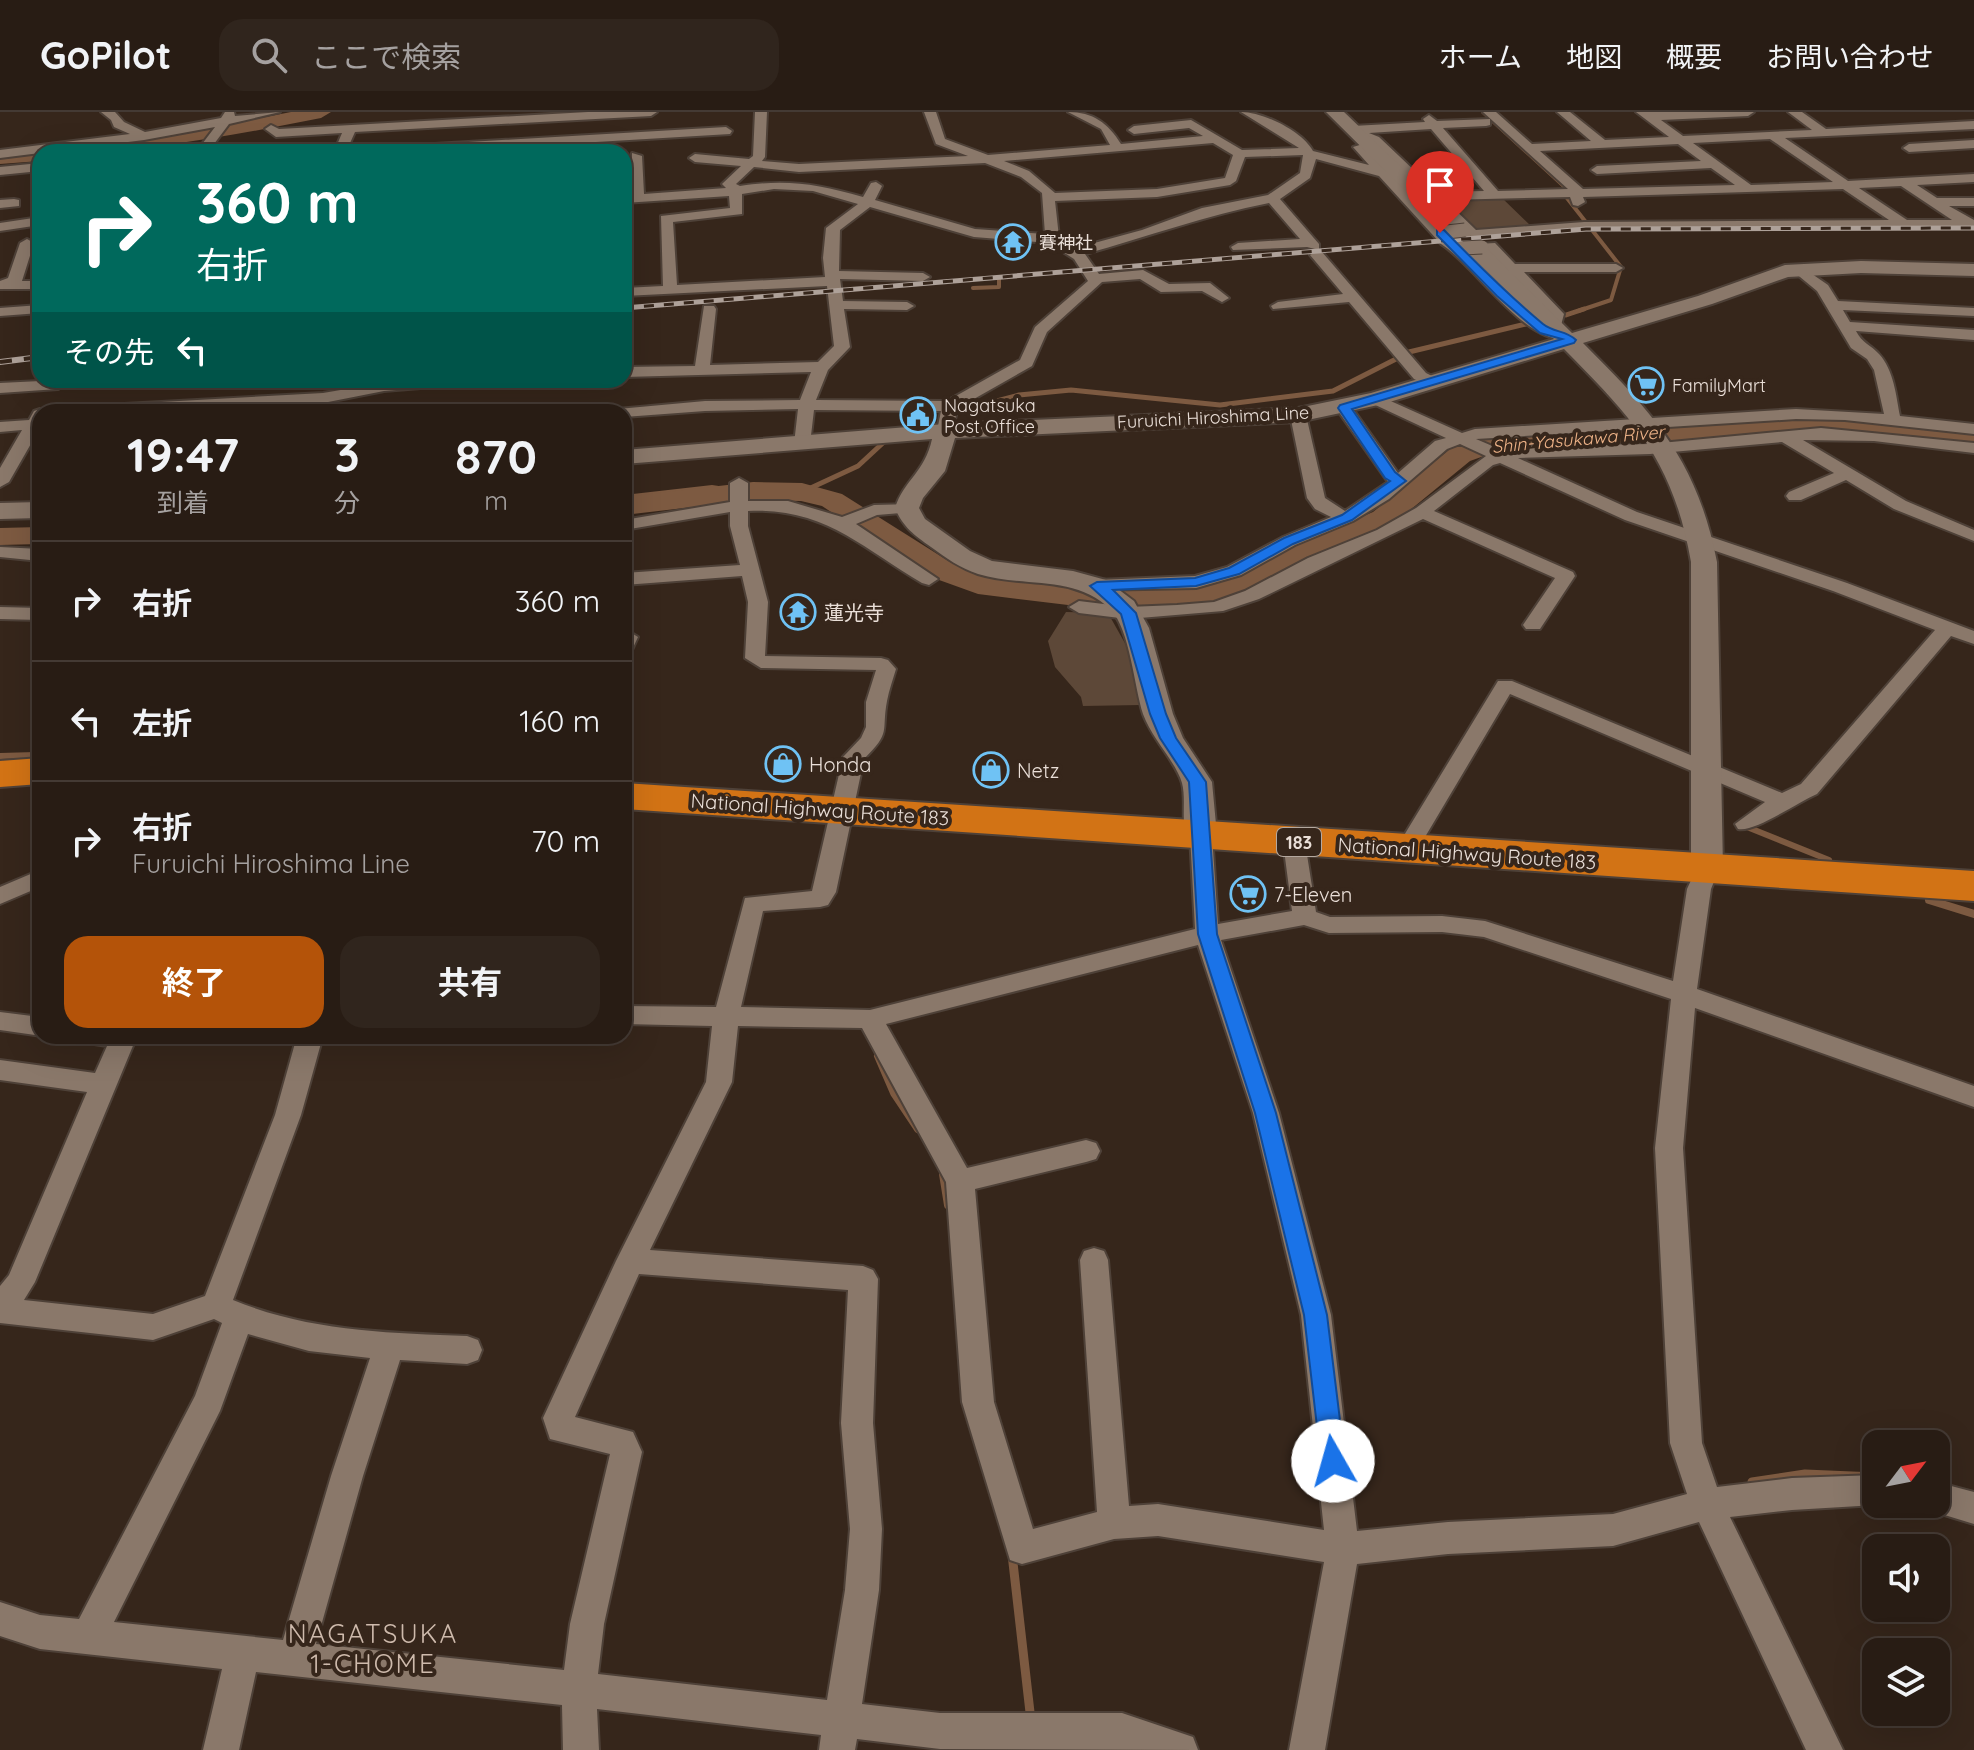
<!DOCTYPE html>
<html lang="ja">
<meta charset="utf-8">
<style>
:root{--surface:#281c14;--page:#30251d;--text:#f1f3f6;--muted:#a5a1a0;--line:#443a34;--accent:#b45309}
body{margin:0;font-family:Quicksand,"Noto Sans JP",sans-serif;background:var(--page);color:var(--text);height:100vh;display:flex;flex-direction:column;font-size:30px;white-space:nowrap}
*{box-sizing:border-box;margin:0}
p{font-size:26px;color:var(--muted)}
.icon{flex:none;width:44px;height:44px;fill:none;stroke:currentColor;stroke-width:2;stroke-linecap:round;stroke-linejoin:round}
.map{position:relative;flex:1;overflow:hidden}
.drawer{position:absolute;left:32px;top:292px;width:600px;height:640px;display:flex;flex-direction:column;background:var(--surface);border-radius:24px;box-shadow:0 8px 32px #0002,0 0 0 2px var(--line)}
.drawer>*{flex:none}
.banner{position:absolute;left:32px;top:32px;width:600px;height:244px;border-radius:24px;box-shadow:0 8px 32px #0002,0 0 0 2px var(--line);background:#00695c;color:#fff;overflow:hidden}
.needle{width:52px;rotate:58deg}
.tools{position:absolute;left:1862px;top:1318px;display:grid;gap:16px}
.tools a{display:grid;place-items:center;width:88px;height:88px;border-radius:16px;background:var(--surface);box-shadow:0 8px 32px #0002,0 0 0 2px var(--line);font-size:40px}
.pin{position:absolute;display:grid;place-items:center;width:68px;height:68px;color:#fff;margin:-82px -34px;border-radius:50% 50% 50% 0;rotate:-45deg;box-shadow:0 0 8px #0007}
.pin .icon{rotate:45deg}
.me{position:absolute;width:88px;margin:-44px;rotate:353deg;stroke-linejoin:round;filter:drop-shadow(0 0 6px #0008)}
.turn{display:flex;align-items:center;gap:28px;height:168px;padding:0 32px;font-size:36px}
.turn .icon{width:104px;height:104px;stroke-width:2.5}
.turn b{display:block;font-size:56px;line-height:68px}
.then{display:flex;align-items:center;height:76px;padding:0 32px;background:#0003;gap:16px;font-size:30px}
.eta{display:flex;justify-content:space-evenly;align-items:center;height:136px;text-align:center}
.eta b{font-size:48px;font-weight:700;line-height:56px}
.action{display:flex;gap:16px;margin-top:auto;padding:16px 32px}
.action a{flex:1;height:92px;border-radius:24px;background:var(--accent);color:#fff;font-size:32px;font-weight:700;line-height:92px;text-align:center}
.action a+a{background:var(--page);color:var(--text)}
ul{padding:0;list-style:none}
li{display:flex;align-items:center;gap:24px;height:120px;padding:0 32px;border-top:2px solid var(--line)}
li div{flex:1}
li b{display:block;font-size:30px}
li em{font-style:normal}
header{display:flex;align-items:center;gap:48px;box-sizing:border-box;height:112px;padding:0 40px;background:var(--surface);border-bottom:2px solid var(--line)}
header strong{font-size:38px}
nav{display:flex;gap:44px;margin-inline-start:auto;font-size:28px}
.search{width:560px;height:72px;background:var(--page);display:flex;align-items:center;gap:20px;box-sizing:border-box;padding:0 28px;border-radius:24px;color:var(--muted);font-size:30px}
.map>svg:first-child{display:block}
.green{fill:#5d4838}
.water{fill:#7d5a41}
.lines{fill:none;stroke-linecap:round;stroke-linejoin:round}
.stream-far4{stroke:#7d5a41;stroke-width:4}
.stream-far3{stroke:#7d5a41;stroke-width:5}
.stream-far2{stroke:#7d5a41;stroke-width:6}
.stream-far1{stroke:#7d5a41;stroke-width:8}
.stream{stroke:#7d5a41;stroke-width:9}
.river{fill:#7d5a41;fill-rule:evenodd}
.street-casing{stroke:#4e4138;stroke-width:4}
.secondary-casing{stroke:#4e4138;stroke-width:4}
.highway-casing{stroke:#4e4138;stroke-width:4}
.street{fill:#8a786a;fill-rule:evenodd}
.secondary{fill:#8a786a;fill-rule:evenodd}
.highway{fill:#d27315;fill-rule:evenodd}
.rail-far1-casing{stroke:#aea199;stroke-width:5}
.rail-casing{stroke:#aea199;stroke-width:6}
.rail-far1{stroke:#36261b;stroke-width:3;stroke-dasharray:10;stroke-linecap:butt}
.rail{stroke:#36261b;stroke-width:4;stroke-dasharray:12;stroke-linecap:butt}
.street-bridge-casing{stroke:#4e4138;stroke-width:15;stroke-linecap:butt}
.street-bridge{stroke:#8a786a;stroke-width:13}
.route{fill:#1a73e8;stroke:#114b97;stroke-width:2}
.labels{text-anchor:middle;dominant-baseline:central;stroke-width:8;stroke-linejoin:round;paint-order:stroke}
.far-poi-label{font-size:18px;fill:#eadfd8;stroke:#36261b;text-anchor:start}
.far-street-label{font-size:18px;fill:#eadfd8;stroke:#36261b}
.far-water-label{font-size:18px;font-style:italic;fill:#edb287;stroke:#36261b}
.shield{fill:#36261b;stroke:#b4a89f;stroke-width:2}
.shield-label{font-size:18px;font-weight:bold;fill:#eadfd8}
.poi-label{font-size:20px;fill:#eadfd8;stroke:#36261b;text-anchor:start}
.street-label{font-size:20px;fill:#eadfd8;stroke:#36261b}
.near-neighbourhood-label{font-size:26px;letter-spacing:2px;fill:#cebaac;stroke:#36261b}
</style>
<header>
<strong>GoPilot</strong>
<div class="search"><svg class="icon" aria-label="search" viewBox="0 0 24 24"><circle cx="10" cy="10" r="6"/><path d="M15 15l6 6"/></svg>ここで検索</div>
<nav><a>ホーム</a><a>地図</a><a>概要</a><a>お問い合わせ</a></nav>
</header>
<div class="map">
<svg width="1974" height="1638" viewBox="0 0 1974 1638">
<rect width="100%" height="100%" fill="#36261b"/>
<path class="green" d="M1501,85L1533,116L1477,119L1444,87Z
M1066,500L1108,501L1126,533L1141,593L1083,594L1081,585L1055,555L1048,529Z"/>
<path class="water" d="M712,373L753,379L624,403V383Z
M40,415V432L0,433V416Z"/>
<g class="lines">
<path class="stream-far4" d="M1483,0L1567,77V86L1621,155L1611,188L1578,199
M181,26L191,18
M973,176L999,175V167"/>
<path class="stream-far3" d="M1566,203L1584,197
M1409,240L1526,212
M963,298L1019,283L1071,278L1220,293L1333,279L1398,246
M904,316L933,306
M802,380L858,354L885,329"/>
<path class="stream-far2" d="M0,644L35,643
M1747,715L1829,748"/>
<path class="stream-far1" d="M1929,788L1974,802
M878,944L894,981L918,1017
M943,1062L948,1093"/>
<path class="stream" d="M1752,1370L1805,1362L1876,1365
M1012,1442L1031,1609"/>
<path class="river" d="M291,0H331L321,6C235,23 149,40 61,40L71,34L230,12Z
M40,37L48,40H40V49L0,52V40Z
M1803,303L1866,306L1974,320V336L1866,322L1803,319L1677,331L1532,334L1498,339L1470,349L1393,412L1313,446L1268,473L1211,492L1153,498L1068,493L978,482L928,464L822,394L801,389L753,388L624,403V385L753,370L802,371L842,382L950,450L994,466L1068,475L1153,478L1206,474L1246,459L1291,434L1373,400L1450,337L1483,325L1532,318L1677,315Z"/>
<defs>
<path id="street" d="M101,0H115L124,10L145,20L221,6L225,0H234L235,4L280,0L229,12L208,40H196L215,15L144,28L0,46V38L130,22L114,15L111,8Z
M588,0H657L651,4L355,20L346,40H334L342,21L276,25L265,17L271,13L279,17Z
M755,0H767L765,45L762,49L799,52L968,44L936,32L924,0H936L945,27L988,43L1110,33L1101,17L1068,0C1093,0 1108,11 1121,32L1203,24L1189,16L1134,22L1128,18L1134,14L1191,8L1242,38L1299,36L1241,0C1263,0 1302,19 1313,39L1369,53L1353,35L1363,32L1451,126L1468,133V139L1512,185L1548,212L1550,203L1487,139L1477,138V132L1495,131L1515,152H1616L1623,156L1616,160H1524L1564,202L1560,217L1573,224L1570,227C1526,235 1475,153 1441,132L1379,64L1316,47L1310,66L1280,87L1319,132V138L1307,135L1233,138L1231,135L1238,131L1300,127L1269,91C1206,103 1147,125 1085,142L1099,162L1143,158L1169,172L1210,171L1229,186L1222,190L1202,179L1161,180L1140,167L1102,170L1047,220L1032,254L958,296L951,322L945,324L937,319L941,299L814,298L810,332L802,337L794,332L798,297L705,299L624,305V300H616L618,297L705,289L800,288L811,260L624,265V255L695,254L704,194H714L716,197L710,253L818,250L834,234L827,174L624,184V176L663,174L661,104L730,96L729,84L624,91V83H631L632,41L642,44L644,82L726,76L722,72L741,54L695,50L689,46L695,42L749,47L753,44ZM1213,31L1233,43L1225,66L1157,77L1055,81L1029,59L1004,49ZM1303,43L1300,61L1268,83L1202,96L1142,118L1076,136L1059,125L1055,89L1157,85L1230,73L1236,69L1245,45ZM985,51L1021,65L1042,81L1045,122L975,117L875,88L882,74L876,70L871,71L863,85C817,72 787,67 740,74L736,72L754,55L799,60ZM774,77L813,79L858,92L826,116L823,146L825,165L677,173L673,110L742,102V82ZM870,95L974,125L1049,131L1074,147L1088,169L1035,215L1020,248L947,289L816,288L828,258L850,235L844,197L907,198L914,194L907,190L843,189L840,167L923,169L930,165L923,161L839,159L840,118Z
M1483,0H1496L1532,32L1591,29L1557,0H1570L1605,28L1669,25L1636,0H1754L1748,4L1661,8L1683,24L1812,18L1788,0H1802L1826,17L1974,9V17L1785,26L1848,69L1974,62V70L1917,73L1937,86H1974V94H1949L1974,108V116L1584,118L1473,126L1371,31L1347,18L1353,14L1425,10L1423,7L1429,3L1437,9L1490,7V13L1486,14L1443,16L1498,79L1568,77ZM1431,17L1484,79L1437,80L1379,25L1369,21ZM1770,27L1833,70L1751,73L1693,31ZM1678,32L1701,49L1597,54L1591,58L1597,62L1711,56L1735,73L1583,77L1540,39ZM1901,74L1952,108H1907L1859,76ZM1843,77L1889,108L1584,110L1476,118L1445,88L1570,85L1573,93L1578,94L1585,90L1583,85Z
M726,15L732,19L730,22L429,40L412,37L418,33Z
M1974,28V36L1909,40L1903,36L1909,32Z
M40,51V59L0,63V55Z
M14,87L19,88V94L0,96V88Z
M40,105V113L0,119V111Z
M27,127L34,131L22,169H40V177H0V169L8,166L20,131Z
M1317,139L1322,140L1426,261L1436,266V272L1430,274L1414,267L1349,190L1273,197L1271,194L1278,190L1343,182L1310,143Z
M1799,153L1828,173L1838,189L1974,196V204L1843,198L1850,210L1974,218V228L1856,219C1862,231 1871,233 1879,242C1894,258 1896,284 1900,304L1974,312V322L1845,308L1796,307L1476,327L1504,339L1525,334L1650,332L1821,316L1974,331V341L1874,329L1803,328L1906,389L1974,418V429L1894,397L1846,368L1801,388H1789L1786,384L1789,380L1834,361L1782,330L1650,342L1518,346L1637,400L1847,471L1974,519V532L1951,524L1817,682C1798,690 1754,721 1738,717L1735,712L1765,690L1510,582L1425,725L1422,743H1406L1403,725L1498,569H1512L1782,681L1801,672L1935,518L1833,479L1625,408L1500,351L1493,353L1434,399L1573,460L1575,464L1540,517H1526L1523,513L1555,466L1423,407L1259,487L1223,499L1128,507L1079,501L1069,495L1079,489L1128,495L1177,493L1214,490L1245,479L1308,446L1377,418L1416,396L1486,344L1460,332L1447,337L1389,387L1353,409L1295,433L1241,463L1196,476L1090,478L1088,474L1097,468L1195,464L1227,455L1283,425L1331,405L1315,397L1307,386L1290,303L1298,298L1306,303L1325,386L1345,399L1388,370L1336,296L1338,293H1350L1398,361L1435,329L1446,326L1369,290L1367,287L1375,282L1462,321L1475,317L1796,297L1884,302L1874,258L1867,247L1851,236L1817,179L1794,160V154Z
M40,193V201L0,204V196Z
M61,268L66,272L58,277L0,281V271Z
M399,268H465L457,273L384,279L323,291L157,300H62L70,295L323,281Z
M40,297L47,300H40V316L9,370L0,375V356L22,318L0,320V310L29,308L34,299Z
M739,366L748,371V389H788L842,405L874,393L913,392L916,396L913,400L877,403L856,412L938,467L929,473L922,471C862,436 824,395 748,399V414L768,490L765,544L881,546L888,548L896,557C893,567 889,578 887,589C881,621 892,619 864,647L836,780L828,793L820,795L763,799L741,895L870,898L1195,817L1190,723L1193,718H1209L1212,723L1218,812L1292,799L1283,730L1286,725H1302L1305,730L1316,800L1330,805L1442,804L1485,809L1673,869L1687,777L1699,751H1715L1719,757L1711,777L1697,877L1974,974V995L1695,896L1683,1036L1702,1331L1717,1375L1792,1366L1876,1363V1392H1880L1876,1393L1792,1398L1730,1405L1843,1638H1806L1699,1410L1613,1434L1448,1442L1357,1452L1325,1638H1289L1324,1450L1158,1424L1114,1427L1022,1452L1010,1448L962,1290L946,1070L862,916L738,914L732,970L650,1138L863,1154L873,1158L878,1167L873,1311L882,1417L879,1478L862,1592L940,1601H1122L1193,1625L1198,1638L940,1637L857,1627L855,1638H819L821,1623L597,1597L599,1638H563L562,1593L256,1560L239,1638H203L222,1557L40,1537L0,1524V1490L40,1503L79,1507L195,1284L222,1211L214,1207L153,1228L0,1211V1174L9,1163L87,980L0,968V948L95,961L107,934L88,931L84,924H137L35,1170L24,1188L153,1202L205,1184L275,1003L297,924H323L301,1003L233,1188C308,1219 387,1221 467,1224L478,1228L482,1238L478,1248L467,1252L400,1248L363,1364L316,1532L564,1558L570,1512L610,1342L550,1327L543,1306L616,1149L706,970L712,914L624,912V894L716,895L745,786L812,779L843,645L861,626L866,615V590L876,558L761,556L745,546L748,490L742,464L624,473V461L740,453L730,414V400L624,418V408L730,390V371ZM1304,813L1329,821L1442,820L1484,825L1671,887L1655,1036L1670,1331L1687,1382L1613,1402L1448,1410L1357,1419L1331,1203L1279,1001L1221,828ZM1198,833L1253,1001L1301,1203L1324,1418L1158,1392L1129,1394L1108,1148L1104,1139L1094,1136L1084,1139L1080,1148L1097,1400L1033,1417L994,1290L975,1077L1086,1050L1096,1047L1100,1039L1096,1031L1086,1028L967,1056L886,912ZM639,1162L848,1178L841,1311L850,1417L845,1478L827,1588L598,1562L604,1512L642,1340L633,1320L575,1305ZM248,1222L309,1239L370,1246L331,1364L283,1528L114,1510L220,1299Z
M0,435L40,437V449L0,445Z
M0,495L40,496V508L0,507Z
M628,519L638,525L631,540L624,542V520Z
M40,758V775L0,792V775Z
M0,900L40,905L42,924L0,918Z
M1936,1370L1974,1380V1412L1925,1397L1922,1392H1936Z"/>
<path id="secondary" d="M1326,0H1344L1468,119L1471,123L1468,127L1478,128L1572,221L1698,184L1785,153L1861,149L1974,152V164L1861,161L1788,165L1712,192L1583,231C1654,302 1697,348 1717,450L1723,757L1719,765L1707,768L1695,765L1691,757V450C1673,348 1634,308 1564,237L1383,292L1298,310L955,326L945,359L923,386L919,396L925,407L970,439L992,449L1073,459L1106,468L1134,489L1149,516L1173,602L1183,626L1212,670L1217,723L1212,731L1201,734L1190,731C1179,713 1187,690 1182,671C1176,650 1152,627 1143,602C1134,574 1130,518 1111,498C1075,462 1023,476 978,462C960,456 946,446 931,435C914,423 903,415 895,396C904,368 925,360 932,327L624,352V338L945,312L1298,296L1371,281L1554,227L1464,136L1461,132L1464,128L1454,127Z
M40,390V406L0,407V391Z"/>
<path id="highway" d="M40,646V672L0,675V649Z
M624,671L1974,759V789L624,697Z"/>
</defs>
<use href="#street" class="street-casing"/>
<use href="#secondary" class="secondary-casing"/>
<use href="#highway" class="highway-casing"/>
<use href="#street" class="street"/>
<use href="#secondary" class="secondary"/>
<use href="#highway" class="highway"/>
<defs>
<path id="rail-far1" d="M624,196L1586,117L1974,116"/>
<path id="rail" d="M0,250L40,245"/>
</defs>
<use href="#rail-far1" class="rail-far1-casing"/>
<use href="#rail" class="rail-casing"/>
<use href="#rail-far1" class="rail-far1"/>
<use href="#rail" class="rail"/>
<defs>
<path id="street-bridge" d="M1447,120L1465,118
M1463,136L1482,135"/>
</defs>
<use href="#street-bridge" class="street-bridge-casing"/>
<use href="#street-bridge" class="street-bridge"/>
</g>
<path class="route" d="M1437,118H1444C1476,151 1508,183 1543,212C1554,221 1566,218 1576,228L1574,231L1352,297L1395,360L1406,369L1352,408L1293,432L1239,462L1196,474L1113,478L1136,501L1166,602L1176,626L1206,670L1217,822L1276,1001L1327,1203L1345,1349L1342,1357L1333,1361L1324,1357L1321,1349L1304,1203L1255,1001L1198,822L1189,670L1160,626L1150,602L1121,502L1090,474L1097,470L1195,466L1229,456L1284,426L1342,403L1390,369L1385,366L1338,296L1340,293L1562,227L1540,221L1497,184L1437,123Z"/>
<defs>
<symbol id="temple-ring" viewBox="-11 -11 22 22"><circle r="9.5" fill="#36261b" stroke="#6fc2f4" stroke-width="1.5"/><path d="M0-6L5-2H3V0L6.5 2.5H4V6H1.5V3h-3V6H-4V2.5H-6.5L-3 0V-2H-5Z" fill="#6fc2f4"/></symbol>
<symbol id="supermarket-ring" viewBox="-11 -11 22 22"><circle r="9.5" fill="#36261b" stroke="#6fc2f4" stroke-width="1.5"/><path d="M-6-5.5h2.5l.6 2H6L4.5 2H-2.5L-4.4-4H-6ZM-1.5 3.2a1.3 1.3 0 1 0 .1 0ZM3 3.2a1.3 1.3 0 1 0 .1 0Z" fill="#6fc2f4"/></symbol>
<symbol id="civic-ring" viewBox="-11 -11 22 22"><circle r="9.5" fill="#36261b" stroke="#6fc2f4" stroke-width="1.5"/><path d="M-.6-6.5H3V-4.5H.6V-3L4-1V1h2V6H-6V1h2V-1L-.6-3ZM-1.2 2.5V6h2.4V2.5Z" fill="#6fc2f4"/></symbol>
<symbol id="shop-ring" viewBox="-11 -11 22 22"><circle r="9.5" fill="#36261b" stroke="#6fc2f4" stroke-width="1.5"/><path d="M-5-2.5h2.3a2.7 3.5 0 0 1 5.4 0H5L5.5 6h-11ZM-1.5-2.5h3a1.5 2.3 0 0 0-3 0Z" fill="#6fc2f4"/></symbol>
</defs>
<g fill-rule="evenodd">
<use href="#temple-ring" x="993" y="110" width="40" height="40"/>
<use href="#supermarket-ring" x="1626" y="253" width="40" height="40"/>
<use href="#civic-ring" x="898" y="283" width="40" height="40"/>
<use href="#temple-ring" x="778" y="480" width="40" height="40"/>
<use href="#shop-ring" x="763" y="632" width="40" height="40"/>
<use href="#shop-ring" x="971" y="638" width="40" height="40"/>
<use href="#supermarket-ring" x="1228" y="762" width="40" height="40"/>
</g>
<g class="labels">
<g class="far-poi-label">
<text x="1039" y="130">賽神社</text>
<text x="1672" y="273">FamilyMart</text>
<text x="944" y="293">Nagatsuka<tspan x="944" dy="21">Post Office</tspan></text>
</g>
<g class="far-street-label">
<text transform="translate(1213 305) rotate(-3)">Furuichi Hiroshima Line</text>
</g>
<g class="far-water-label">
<text transform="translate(1578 327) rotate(-5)">Shin-Yasukawa River</text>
</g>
<rect class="shield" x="1277" y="716" width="44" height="28" rx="6"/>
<g class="shield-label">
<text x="1299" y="730">183</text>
</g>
<g class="poi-label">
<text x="824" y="500">蓮光寺</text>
<text x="809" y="652">Honda</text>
<text x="1017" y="658">Netz</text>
<text x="1274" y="782">7-Eleven</text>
</g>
<g class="street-label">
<text transform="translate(820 697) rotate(4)">National Highway Route 183</text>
<text transform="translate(1467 741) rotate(4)">National Highway Route 183</text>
</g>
<g class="near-neighbourhood-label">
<text x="373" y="1521">NAGATSUKA<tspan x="373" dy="30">1-CHOME</tspan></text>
</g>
</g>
</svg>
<div class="tools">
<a><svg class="needle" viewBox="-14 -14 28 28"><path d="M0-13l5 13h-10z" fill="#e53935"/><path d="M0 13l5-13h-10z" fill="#a5a1a0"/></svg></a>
<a><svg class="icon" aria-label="sound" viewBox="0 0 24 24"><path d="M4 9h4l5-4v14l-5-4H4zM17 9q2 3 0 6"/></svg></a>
<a><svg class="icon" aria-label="layers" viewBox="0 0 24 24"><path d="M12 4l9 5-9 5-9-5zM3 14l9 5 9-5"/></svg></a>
</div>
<div class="pin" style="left:1440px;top:121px;background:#d93025"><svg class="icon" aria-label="arrive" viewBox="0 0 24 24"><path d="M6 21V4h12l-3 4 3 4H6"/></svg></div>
<svg class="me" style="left:1333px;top:1349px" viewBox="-20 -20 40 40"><circle r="19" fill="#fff"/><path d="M0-13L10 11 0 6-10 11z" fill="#1a73e8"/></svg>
<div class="banner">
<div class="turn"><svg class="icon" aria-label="right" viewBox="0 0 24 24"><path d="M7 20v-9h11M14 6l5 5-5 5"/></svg><div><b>360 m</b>右折</div></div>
<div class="then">その先<svg class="icon" aria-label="left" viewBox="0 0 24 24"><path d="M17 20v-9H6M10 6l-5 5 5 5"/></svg></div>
</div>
<section class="drawer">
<div class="eta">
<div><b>19:47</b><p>到着</p></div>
<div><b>3</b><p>分</p></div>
<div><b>870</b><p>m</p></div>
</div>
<ul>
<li><svg class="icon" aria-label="right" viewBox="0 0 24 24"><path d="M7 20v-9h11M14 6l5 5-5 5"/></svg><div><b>右折</b></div><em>360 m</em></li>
<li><svg class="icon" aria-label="left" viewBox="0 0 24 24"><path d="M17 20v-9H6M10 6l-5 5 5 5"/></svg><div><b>左折</b></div><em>160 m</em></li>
<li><svg class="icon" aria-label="right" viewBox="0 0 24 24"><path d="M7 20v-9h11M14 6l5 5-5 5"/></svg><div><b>右折</b><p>Furuichi Hiroshima Line</p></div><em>70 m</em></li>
</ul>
<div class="action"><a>終了</a><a>共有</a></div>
</section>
</div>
